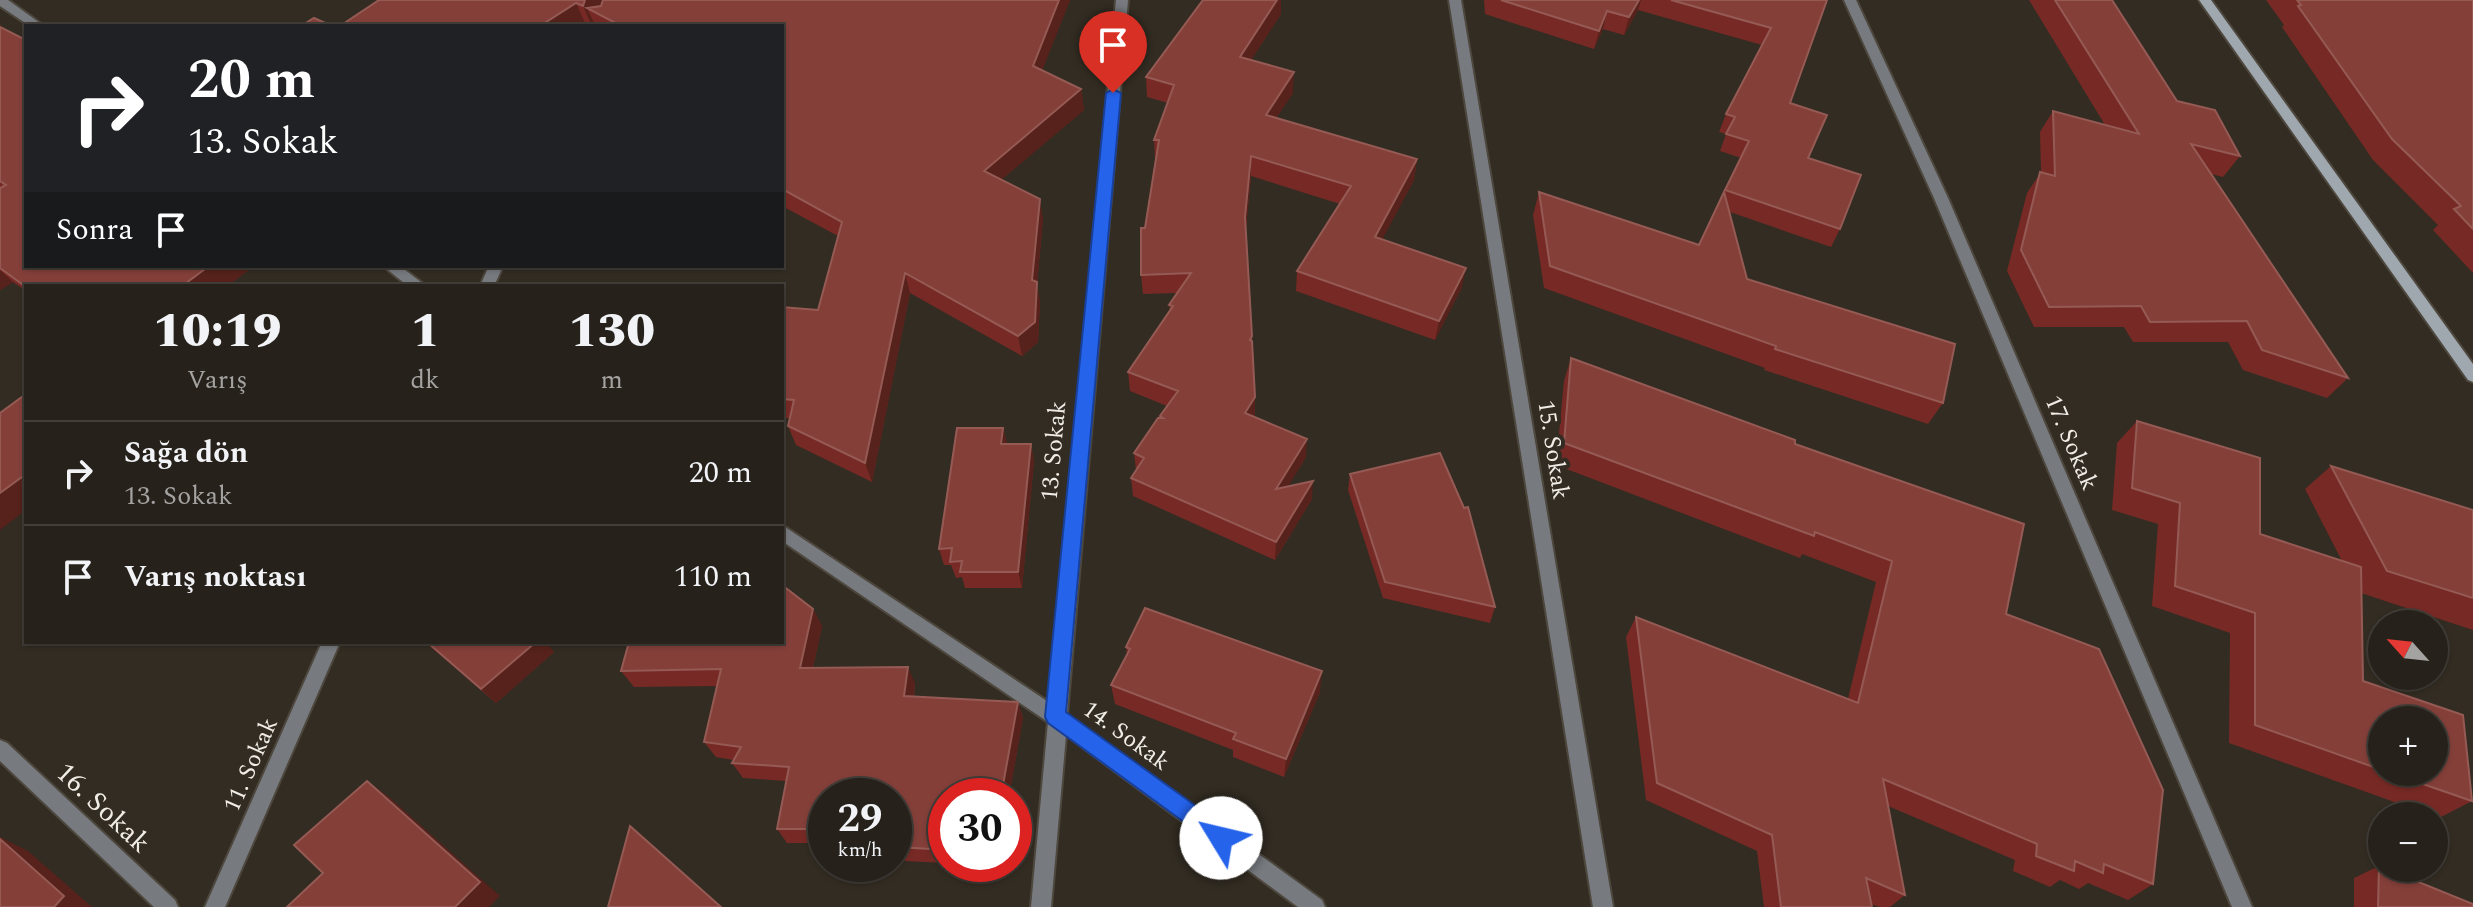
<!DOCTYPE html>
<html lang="tr">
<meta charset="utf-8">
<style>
:root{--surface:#26211a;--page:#2e2923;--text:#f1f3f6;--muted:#a4a3a2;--line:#423e39}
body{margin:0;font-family:Spectral,serif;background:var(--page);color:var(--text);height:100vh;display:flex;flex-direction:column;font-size:30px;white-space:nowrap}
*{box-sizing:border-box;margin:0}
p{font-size:26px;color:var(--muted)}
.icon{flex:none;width:44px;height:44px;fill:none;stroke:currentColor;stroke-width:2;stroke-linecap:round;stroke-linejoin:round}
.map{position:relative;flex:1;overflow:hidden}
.drawer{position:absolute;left:24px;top:284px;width:760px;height:360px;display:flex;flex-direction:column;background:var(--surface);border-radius:0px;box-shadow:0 2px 6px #0004,0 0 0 2px var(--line)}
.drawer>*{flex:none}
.banner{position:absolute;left:24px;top:24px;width:760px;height:244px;border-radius:0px;box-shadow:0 2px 6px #0004,0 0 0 2px var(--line);background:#202124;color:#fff;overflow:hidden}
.needle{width:52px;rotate:297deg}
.controls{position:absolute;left:2368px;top:610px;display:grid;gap:16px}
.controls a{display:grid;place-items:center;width:80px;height:80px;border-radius:50%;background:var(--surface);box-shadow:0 2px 6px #0004,0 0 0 2px var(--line);font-size:40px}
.speed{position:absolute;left:808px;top:778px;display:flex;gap:16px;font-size:40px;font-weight:700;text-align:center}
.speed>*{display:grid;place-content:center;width:104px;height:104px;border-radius:50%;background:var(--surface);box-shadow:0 2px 6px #0004,0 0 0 2px var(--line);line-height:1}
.speed small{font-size:20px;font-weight:400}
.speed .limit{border:12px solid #d22;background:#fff;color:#111}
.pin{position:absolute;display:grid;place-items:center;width:68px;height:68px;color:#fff;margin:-82px -34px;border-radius:50% 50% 50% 0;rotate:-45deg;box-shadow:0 0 8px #0007}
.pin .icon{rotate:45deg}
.me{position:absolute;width:88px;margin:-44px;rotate:306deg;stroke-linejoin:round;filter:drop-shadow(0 0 6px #0008)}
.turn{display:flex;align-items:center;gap:28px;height:168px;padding:0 32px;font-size:36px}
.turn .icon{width:104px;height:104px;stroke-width:2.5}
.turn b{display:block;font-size:56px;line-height:68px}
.then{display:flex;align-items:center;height:76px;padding:0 32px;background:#0003;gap:16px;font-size:30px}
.eta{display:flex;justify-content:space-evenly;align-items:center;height:136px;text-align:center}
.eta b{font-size:48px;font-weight:800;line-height:56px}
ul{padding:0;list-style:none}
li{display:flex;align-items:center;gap:24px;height:104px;padding:0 32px;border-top:2px solid var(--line)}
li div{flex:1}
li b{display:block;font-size:30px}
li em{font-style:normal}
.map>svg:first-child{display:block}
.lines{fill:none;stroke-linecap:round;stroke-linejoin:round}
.street-casing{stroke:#4d473d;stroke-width:4}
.secondary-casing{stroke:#4d473d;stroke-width:4}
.street{fill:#777b80;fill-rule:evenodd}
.secondary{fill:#a0a8af;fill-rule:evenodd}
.wall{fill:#772a25;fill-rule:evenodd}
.shaded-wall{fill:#56221b}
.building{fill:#843f39;stroke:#955a54;stroke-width:2}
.route{fill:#2563eb;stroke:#184099;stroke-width:2}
.labels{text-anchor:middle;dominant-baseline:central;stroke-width:8;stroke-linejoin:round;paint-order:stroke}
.street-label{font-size:24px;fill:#f0ece6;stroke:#322c22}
.near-street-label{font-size:28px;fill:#f0ece6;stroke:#322c22}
</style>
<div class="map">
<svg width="2473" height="907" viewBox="0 0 2473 907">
<rect width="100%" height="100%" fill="#322c22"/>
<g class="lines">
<defs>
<path id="street" d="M0,0H8L44,26H30L0,6Z
M1116,0H1128L1067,715L1322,900L1325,907H1298L1066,735L1051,907H1031L1048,722L782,541V525L1050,703Z
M1449,0H1461L1613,907H1593Z
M1844,0H1856L1948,198L2252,907H2232L1934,198Z
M383,266H400L426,286H408Z
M489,266H503L494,286H480Z
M322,642H340L225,907H205Z
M0,740L7,743L175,900L178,907H154L0,761Z"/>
<path id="secondary" d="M2199,0H2211L2473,364V382L2468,380Z"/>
</defs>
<use href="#street" class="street-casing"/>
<use href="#secondary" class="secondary-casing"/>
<use href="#street" class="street"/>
<use href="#secondary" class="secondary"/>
</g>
<path class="wall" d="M379,0H1070L1042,70L1081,89L1084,110L1001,180L1043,219L1037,284L1040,302L1038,342L1022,356L910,293L872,482L796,445L788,426L790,418H782V307L818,310L838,236L782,206V26H595L594,23L592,26L585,23L581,26H340Z
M1203,0H1281V14L1251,60L1293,93L1276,118L1417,159L1414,180L1382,239L1462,287L1435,340L1296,291L1297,271L1340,204L1251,176L1246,229L1255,397L1254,417L1306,457L1288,486L1312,499L1275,560L1133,496L1131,478L1136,470L1134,453L1160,418V416L1167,406L1130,391L1128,372L1170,311L1169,305L1177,293L1143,294L1141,275L1145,228L1155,160L1154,140L1168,103L1147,97L1146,77Z
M1484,0H1827L1790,103L1808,158L1840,229L1831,247L1730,212L1747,279L1943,403L1928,424L1764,370L1765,368L1544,288L1533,215L1539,192L1699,245L1741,158L1720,151L1726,134L1719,132L1726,114L1762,45L1638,10L1624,35L1603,29L1594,49L1485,14Z
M2029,0H2112L2177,101L2240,156L2223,177L2211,174L2348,378L2327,398L2243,370L2228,342H2133L2124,327H2034L2007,271L2027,193L2041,172L2040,132L2053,111L2105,125Z
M2266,0H2473V273L2433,230L2438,225L2373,160L2282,27L2284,25Z
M0,22L26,266H254L227,286H26V291L13,282L0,290Z
M1571,358L1795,444L2006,614L2153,884L2128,900L2088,883L2079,889L2060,880L2050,887L2013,871L2015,860L1888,806L1905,895L1890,907H1879L1871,904L1872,907H1764L1757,851L1646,800L1626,637L1636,617L1848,699L1876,582L1802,554L1800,558L1556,465L1564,381Z
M2137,421L2260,534L2342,561L2305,489L2331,466L2473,510V630L2361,593L2363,681L2472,801L2439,818L2229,743L2230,633L2152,606L2158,524L2112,510L2117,443ZM2382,720L2434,772H2382Z
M1003,428L1007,444H1031L1034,461L1022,588H965L962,577L956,578L951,565H944L939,549Z
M1350,474L1495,607L1490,623L1383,598L1348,490Z
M813,609L822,626L813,668L915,683L914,696L1018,702L1023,718L1009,796H946V863L905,861L898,847L899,842H894V796H826V843H787L777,829L786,781L743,778L732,763L733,760L716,757L704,742L717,686L634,687L621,671Z
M425,642H545L554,652L496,703Z
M1126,647L1320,692L1284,777L1233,757V750L1115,704L1111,685L1127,655Z
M964,864H998L997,866Z
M2379,866L2473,907H2354V878Z"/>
<path class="shaded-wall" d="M585,0H603L597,14L587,8L594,23L592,26L583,6Z
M1059,0H1070L1036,86L1033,66Z
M1277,0H1281V14L1240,77V57Z
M1639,0H1641L1638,10L1624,35L1629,17Z
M576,3L585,23L581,26H540Z
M1607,11L1603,29L1594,49L1599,31Z
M1294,72L1293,93L1265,135L1266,115Z
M1081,89L1084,110L988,191L984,171Z
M1251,156V176L1245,237V217Z
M1417,159L1414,180L1373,257L1375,237Z
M1040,199L1043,219L1037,284L1040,302L1038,342L1022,356L1018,336L1032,280Z
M209,266H254L227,286H182Z
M1466,268L1462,287L1435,340L1439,321Z
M0,270L13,282L0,290Z
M905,273L910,293L872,482L865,463Z
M1255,397V415L1245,432V413Z
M1003,428L1007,445L1001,444Z
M1307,439L1306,457L1275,507L1276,489Z
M1031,444L1034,461L1022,588L1018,572Z
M26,474V510L0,530V493Z
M1313,481L1312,499L1275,560L1276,542Z
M813,609L822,626L809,685L800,668Z
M536,642H545L554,652L496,703L481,689Z
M908,667L915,683L911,712L904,696Z
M1322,671L1320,692L1284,777L1286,759Z
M1018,702L1023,718L1009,796H1001Z
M367,781L389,797L500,896L489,907H455Z
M0,837L28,851L92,907H54L0,839Z"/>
<path class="building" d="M379,0H585L583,6L576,3L540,26H340Z
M603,0H1059L1033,66L1081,89L984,171L1040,199L1032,280L1037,282L1035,322L1018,336L905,273L865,463L788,426L794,400L782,399V307L818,310L842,222L782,189V26H621L587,8L601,6Z
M1203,0H1277L1240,57L1294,72L1266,115L1417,159L1375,237L1466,268L1439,321L1297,271L1351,186L1251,156L1245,217L1252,336L1250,340L1252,341L1255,397L1245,413L1307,439L1276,489L1313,481L1276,542L1131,478L1144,458L1134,453L1158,418H1163L1160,416L1178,391L1128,372L1173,306L1169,305L1191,273L1141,275V228H1145L1159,140H1154L1174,85L1146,77Z
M1501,0H1639L1629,17L1607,11L1599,31Z
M1671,0H1827L1790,103L1827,115L1808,158L1861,175L1840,229L1725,190L1749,141L1726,134L1735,117L1726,114L1771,28Z
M2055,0H2112L2177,101L2215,110L2240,156L2191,144L2348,378L2262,350L2247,321L2150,322L2141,306L2049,307L2021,250L2040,172L2055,176L2053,111L2139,134Z
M2297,0H2473V229L2454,209L2461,206L2392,139L2298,6L2301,5Z
M314,18L332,26H301Z
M0,27L26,40V266H209L182,286H26V287L0,268V188L6,185L0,181Z
M1539,192L1699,245L1724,192L1747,279L1955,344L1943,403L1775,349L1776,346L1550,266Z
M1571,358L1795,440V444L2024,524L2006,614L2099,649L2163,790L2153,884L2104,864L2103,873L2075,861L2074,871L2036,856L2037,844L1883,779L1905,895L1866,878L1872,907H1781L1772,835L1657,783L1636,617L1858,703L1892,561L1815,532L1814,536L1564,443Z
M26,394V474L0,493V413Z
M2137,421L2260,458V534L2361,567L2363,681L2463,715L2472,801L2388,772H2434V720H2382V770L2255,725V613L2175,586L2180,503L2132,488Z
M957,428H1003L1001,444H1031L1018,572H960L962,561L950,562L952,548L939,549Z
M1440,453L1464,508L1468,507L1495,607L1385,582L1350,474Z
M2331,466L2473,510V598L2387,571Z
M782,585L813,609L800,668L908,667L904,696L1018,702L1001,796H946V850L898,847L902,827L894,828V796H826V829H777L789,767L732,763L741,747L704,742L721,669L621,671L629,642H782Z
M1145,608L1322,671L1286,759L1233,739L1236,733L1111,685L1130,649L1126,647Z
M427,642H536L481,689Z
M367,781L480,882L455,907H287L323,873L294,845Z
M630,826L721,907H608Z
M0,839L64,896L54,907H0Z
M2379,866L2473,904V907H2378Z"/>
<path class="route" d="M1113,89L1121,93L1066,712L1229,830L1232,838L1229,845L1221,849L1048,723L1045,717L1106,93Z"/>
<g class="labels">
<g class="street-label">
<text transform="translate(2071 443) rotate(67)">17. Sokak</text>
<text transform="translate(1553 450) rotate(81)">15. Sokak</text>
<text transform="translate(1054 451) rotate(-85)">13. Sokak</text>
<text transform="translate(1126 736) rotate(36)">14. Sokak</text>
<text transform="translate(251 765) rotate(-66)">11. Sokak</text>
</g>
<g class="near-street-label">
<text transform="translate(103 808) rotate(43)">16. Sokak</text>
</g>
</g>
</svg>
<div class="controls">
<a><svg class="needle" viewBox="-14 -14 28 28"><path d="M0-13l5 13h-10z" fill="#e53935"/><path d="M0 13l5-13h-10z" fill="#a4a3a2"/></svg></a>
<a>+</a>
<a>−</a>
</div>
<div class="speed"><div>29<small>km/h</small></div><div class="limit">30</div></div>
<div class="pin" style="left:1113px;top:93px;background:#d93025"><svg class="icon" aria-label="arrive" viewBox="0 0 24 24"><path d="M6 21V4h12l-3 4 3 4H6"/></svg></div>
<svg class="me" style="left:1221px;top:838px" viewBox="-20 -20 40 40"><circle r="19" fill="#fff"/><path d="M0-13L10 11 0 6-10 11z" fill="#2563eb"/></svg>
<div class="banner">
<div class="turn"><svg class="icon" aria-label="right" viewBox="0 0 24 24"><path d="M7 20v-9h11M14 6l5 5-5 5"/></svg><div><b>20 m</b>13. Sokak</div></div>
<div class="then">Sonra<svg class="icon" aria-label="arrive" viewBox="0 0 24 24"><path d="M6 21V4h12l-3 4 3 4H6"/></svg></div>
</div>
<section class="drawer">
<div class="eta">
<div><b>10:19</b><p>Varış</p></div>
<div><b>1</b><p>dk</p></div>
<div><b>130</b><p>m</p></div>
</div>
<ul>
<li><svg class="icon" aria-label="right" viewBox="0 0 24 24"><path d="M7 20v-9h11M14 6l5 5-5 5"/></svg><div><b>Sağa dön</b><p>13. Sokak</p></div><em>20 m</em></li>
<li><svg class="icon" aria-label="arrive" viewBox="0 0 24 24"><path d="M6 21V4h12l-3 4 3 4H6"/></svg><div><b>Varış noktası</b></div><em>110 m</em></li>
</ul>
</section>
</div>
